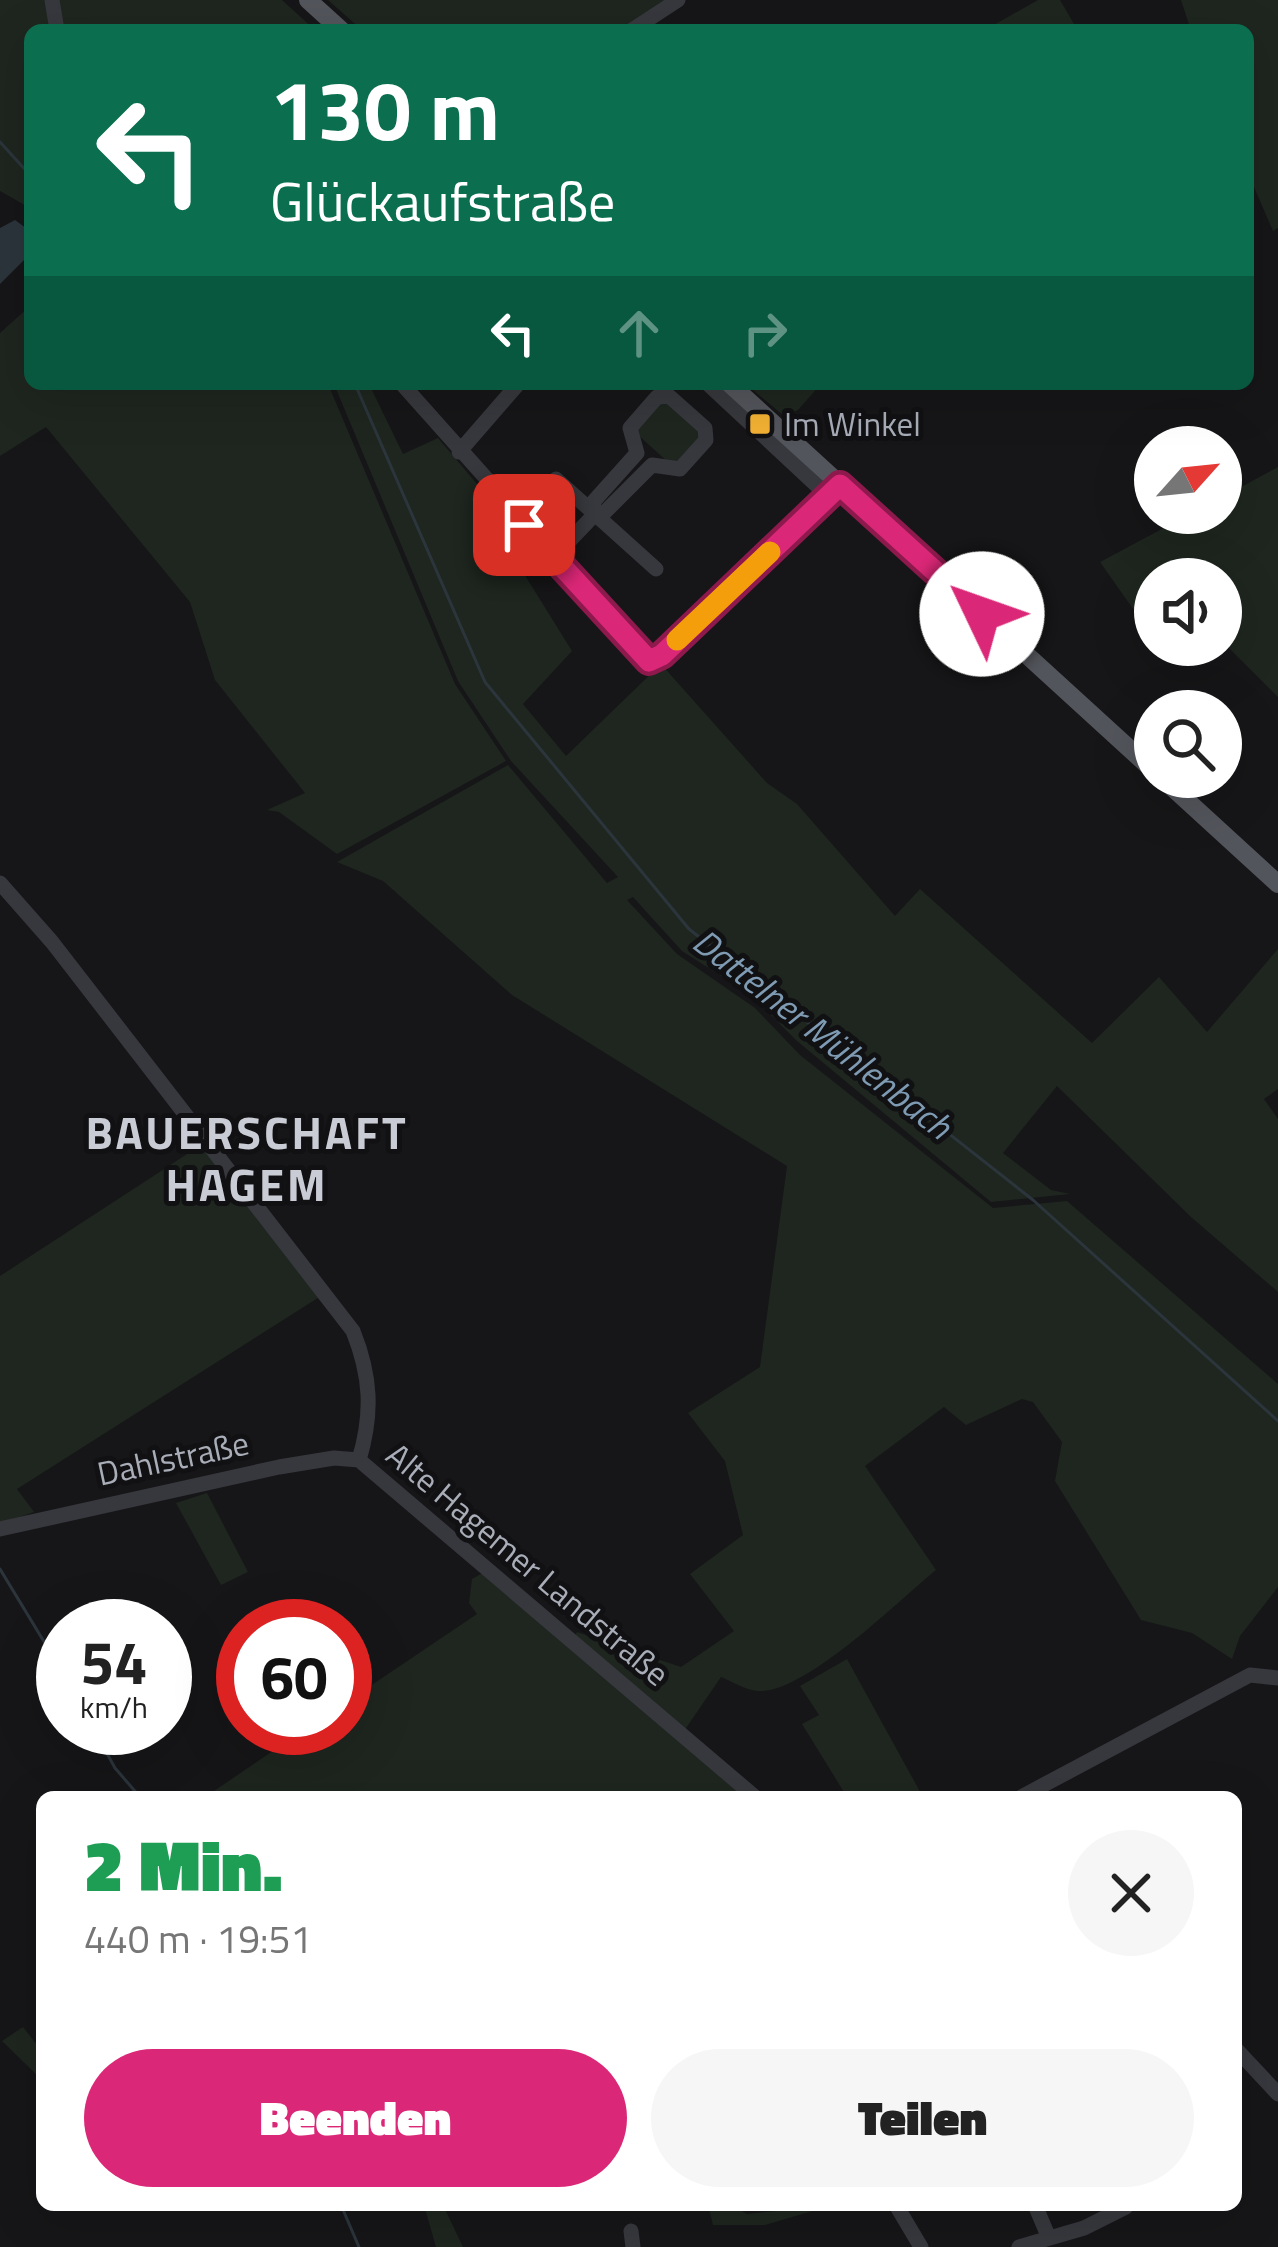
<!DOCTYPE html>
<html lang="de">
<meta charset="utf-8">
<style>
:root{--surface:#fff;--page:#f6f6f6;--text:#222;--muted:#767676;--accent:#db2777}
body{margin:0;font-family:"Titillium Web",sans-serif;background:var(--page);color:var(--text);height:100vh;display:flex;flex-direction:column;font-size:45px;white-space:nowrap}
*{box-sizing:border-box;margin:0}
p{font-size:39px;color:var(--muted)}
.icon{flex:none;width:66px;height:66px;fill:none;stroke:currentColor;stroke-width:2;stroke-linecap:round;stroke-linejoin:round}
.map{position:relative;flex:1;overflow:hidden}
.drawer{position:absolute;left:36px;top:1791px;width:1206px;height:420px;display:flex;flex-direction:column;background:var(--surface);border-radius:18px;box-shadow:0 12px 48px #0002}
.drawer>*{flex:none}
.top-card{position:absolute;left:24px;top:24px;width:1230px;height:366px;border-radius:18px;box-shadow:0 12px 48px #0002;background:#0b6e4f;color:#fff;overflow:hidden}
.needle{width:78px;rotate:63deg}
.controls{position:absolute;left:1134px;top:426px;display:grid;gap:24px}
.controls a{display:grid;place-items:center;width:108px;height:108px;border-radius:50%;background:var(--surface);box-shadow:0 12px 48px #0002;font-size:60px}
.speed{position:absolute;left:36px;top:1599px;display:flex;gap:24px;font-size:60px;font-weight:700;text-align:center}
.speed>*{display:grid;place-content:center;width:156px;height:156px;border-radius:50%;background:var(--surface);box-shadow:0 12px 48px #0002;line-height:1}
.speed small{font-size:30px;font-weight:400}
.speed .limit{border:18px solid #d22;background:#fff;color:#111}
.pin{position:absolute;display:grid;place-items:center;width:102px;height:102px;color:#fff;margin:-51px;border-radius:24px;box-shadow:0 6px 18px #0006}
.me{position:absolute;width:132px;margin:-66px;rotate:312deg;stroke-linejoin:round;filter:drop-shadow(0 0 9px #0008)}
.turn{display:flex;align-items:center;gap:42px;height:252px;padding:0 48px;font-size:54px}
.turn .icon{width:156px;height:156px;stroke-width:2.5}
.turn b{display:block;font-size:84px;line-height:102px}
.lanes{display:flex;align-items:center;height:114px;padding:0 48px;background:#0003;justify-content:center;gap:60px;direction:ltr}
.lanes .off{opacity:.35}
.round{display:grid;place-items:center;flex:none;width:126px;height:126px;border-radius:63px;background:var(--page)}
.overview{display:flex;align-items:center;justify-content:space-between;height:204px;padding:0 48px}
h1{font-size:72px;font-weight:800;line-height:90px;color:#1e9e55}
.cta{display:flex;gap:24px;margin-top:auto;padding:24px 48px}
.cta a{flex:1;height:138px;border-radius:72px;background:var(--accent);color:#fff;font-size:48px;font-weight:800;line-height:138px;text-align:center}
.cta a+a{background:var(--page);color:var(--text)}
.map>svg:first-child{display:block}
.green{fill:#1e261f}
.water{fill:#2c353c}
.lines{fill:none;stroke-linecap:round;stroke-linejoin:round}
.stream{stroke:#2c353c;stroke-width:3}
.minor{stroke:#37383d;stroke-width:15}
.major{stroke:#53555c;stroke-width:18}
.route-casing{stroke:#8e194d;stroke-width:30}
.route{stroke:#db2777;stroke-width:21}
.slow{stroke:#f59e0b;stroke-width:21}
.poi-dot{fill:#f2b134;stroke:#111113;stroke-width:4.5}
.labels{text-anchor:middle;dominant-baseline:central;stroke-width:10;stroke-linejoin:round;paint-order:stroke}
.poi-label{font-size:33px;fill:#a8adb8;stroke:#111113;text-anchor:start}
.street-label{font-size:33px;fill:#a8adb8;stroke:#111113}
.water-label{font-size:36px;font-style:italic;fill:#7f9bb3;stroke:#111113}
.district-label{font-size:45px;font-weight:bold;letter-spacing:3px;fill:#c9ccd4;stroke:#111113}
</style>
<div class="map">
<svg width="1278" height="2247" viewBox="0 0 1278 2247">
<rect width="100%" height="100%" fill="#161618"/>
<path class="green" d="M0,0H48L55,30H30V208L0,191Z
M55,0H282L315,30H60Z
M328,0H666L620,30H362Z
M1038,0H1060L1077,29L985,30Z
M1181,0H1278V228L1273,231L1248,173V30H1191Z
M30,306V384H328L455,684L506,761L337,854L279,812L267,810L305,793L215,680L190,602L46,427L0,456V333Z
M334,384H369L403,454L438,438L510,523L500,535L572,651L523,704L566,756L661,664L767,783L797,804L895,916L920,889L1092,1043L1159,977L1207,1032L1278,949V1089L1264,1099L1278,1119V1292L1191,1217L1057,1086L1003,1153L1051,1190L1070,1194L991,1202L797,1041L751,995L682,951L633,897L627,900L677,954L755,1008L800,1055L993,1208L1067,1201L1278,1384V1587L1240,1636L1232,1659L1192,1633L1141,1620L1055,1481L1062,1442L1033,1402L1022,1399L966,1425L944,1407L865,1466L936,1570C898,1601 804,1695 757,1691C746,1690 731,1681 721,1677L684,1731L574,1637L577,1632L681,1667L734,1631L690,1574L743,1535L725,1461L688,1413L760,1367L787,1166L512,995L383,881L337,862L508,765L607,883L618,877L511,761L458,681Z
M746,384H821L798,410L784,416Z
M668,403L699,431L700,440L677,463H669L638,435V426L659,404Z
M1278,467V697L1221,640V579H1155V640L1100,562L1192,513H1221V498Z
M204,1143L321,1296L17,1489L34,1512L0,1524V1276Z
M207,1493L248,1572L221,1585L176,1503Z
M486,1571L746,1797H205L307,1728H345V1703L477,1614L469,1603L472,1579Z
M847,1659L923,1797H847L802,1724L819,1715L800,1686Z
M23,2027L41,2050L42,2080L2,2041Z
M424,2205H443L463,2247H436Z
M708,2205H731L747,2214L833,2205L765,2225H713Z"/>
<path class="water" d="M15,220L30,231V254L0,284V228Z"/>
<g class="lines">
<path class="stream" d="M0,142L30,175
M355,384L485,682L689,929L1033,1200L1278,1421
M0,1569L63,1673
M93,1728L115,1768L140,1797
M341,2205L359,2247"/>
<path class="minor" d="M52,0L57,30
M632,30L678,0
M402,384L649,661L662,655L840,485
M708,384L828,496
M459,452L518,384
M556,479L656,569
M593,510L594,501L637,453L630,428L657,397L669,396L705,428L706,440L680,469L652,465L600,517
M554,557L595,514
M0,883L52,942L353,1331C371,1376 373,1413 359,1460
M359,1460L755,1797
M0,1529L279,1467L334,1458L359,1460
M1021,1797L1250,1675L1278,1678
M1236,2049L1278,2094
M896,2205L921,2247
M1035,2205L1049,2238
M631,2231L633,2247
M1019,2247L1084,2228L1126,2207"/>
<path class="major" d="M308,0L341,30
M730,384L1155,772
M1161,777L1278,884"/>
</g>
<g class="lines">
<defs>
<path id="route" d="M524,525L649,661L662,655L840,485L982,614"/>
</defs>
<use href="#route" class="route-casing"/>
<use href="#route" class="route"/>
<path class="slow" d="M677,640L770,552"/>
</g>
<rect class="poi-dot" x="748" y="412" width="24" height="24" rx="6"/>
<g class="labels">
<g class="poi-label">
<text x="784" y="424">Im Winkel</text>
</g>
<g class="street-label">
<text transform="translate(173 1458) rotate(-12)">Dahlstraße</text>
<text transform="translate(528 1564) rotate(40)">Alte Hagemer Landstraße</text>
</g>
<g class="water-label">
<text transform="translate(823 1033) rotate(38)">Dattelner Mühlenbach</text>
</g>
<g class="district-label">
<text x="247" y="1132">BAUERSCHAFT<tspan x="247" dy="52">HAGEM</tspan></text>
</g>
</g>
</svg>
<div class="controls">
<a><svg class="needle" viewBox="-14 -14 28 28"><path d="M0-13l5 13h-10z" fill="#e53935"/><path d="M0 13l5-13h-10z" fill="#767676"/></svg></a>
<a><svg class="icon" aria-label="sound" viewBox="0 0 24 24"><path d="M4 9h4l5-4v14l-5-4H4zM17 9q2 3 0 6"/></svg></a>
<a><svg class="icon" aria-label="search" viewBox="0 0 24 24"><circle cx="10" cy="10" r="6"/><path d="M15 15l6 6"/></svg></a>
</div>
<div class="speed"><div>54<small>km/h</small></div><div class="limit">60</div></div>
<div class="pin" style="left:524px;top:525px;background:#d93025"><svg class="icon" aria-label="arrive" viewBox="0 0 24 24"><path d="M6 21V4h12l-3 4 3 4H6"/></svg></div>
<svg class="me" style="left:982px;top:614px" viewBox="-20 -20 40 40"><circle r="19" fill="#fff"/><path d="M0-13L10 11 0 6-10 11z" fill="#db2777"/></svg>
<div class="top-card">
<div class="turn"><svg class="icon" aria-label="left" viewBox="0 0 24 24"><path d="M17 20v-9H6M10 6l-5 5 5 5"/></svg><div><b>130 m</b>Glückaufstraße</div></div>
<div class="lanes"><svg class="icon" aria-label="left" viewBox="0 0 24 24"><path d="M17 20v-9H6M10 6l-5 5 5 5"/></svg><svg class="icon off" aria-label="ahead" viewBox="0 0 24 24"><path d="M12 20V5M6 11l6-6 6 6"/></svg><svg class="icon off" aria-label="right" viewBox="0 0 24 24"><path d="M7 20v-9h11M14 6l5 5-5 5"/></svg></div>
</div>
<section class="drawer">
<div class="overview"><div><h1>2 Min.</h1><p>440 m · 19:51</p></div><a class="round"><svg class="icon" aria-label="close" viewBox="0 0 24 24"><path d="M6 6l12 12M18 6L6 18"/></svg></a></div>
<div class="cta"><a>Beenden</a><a>Teilen</a></div>
</section>
</div>
